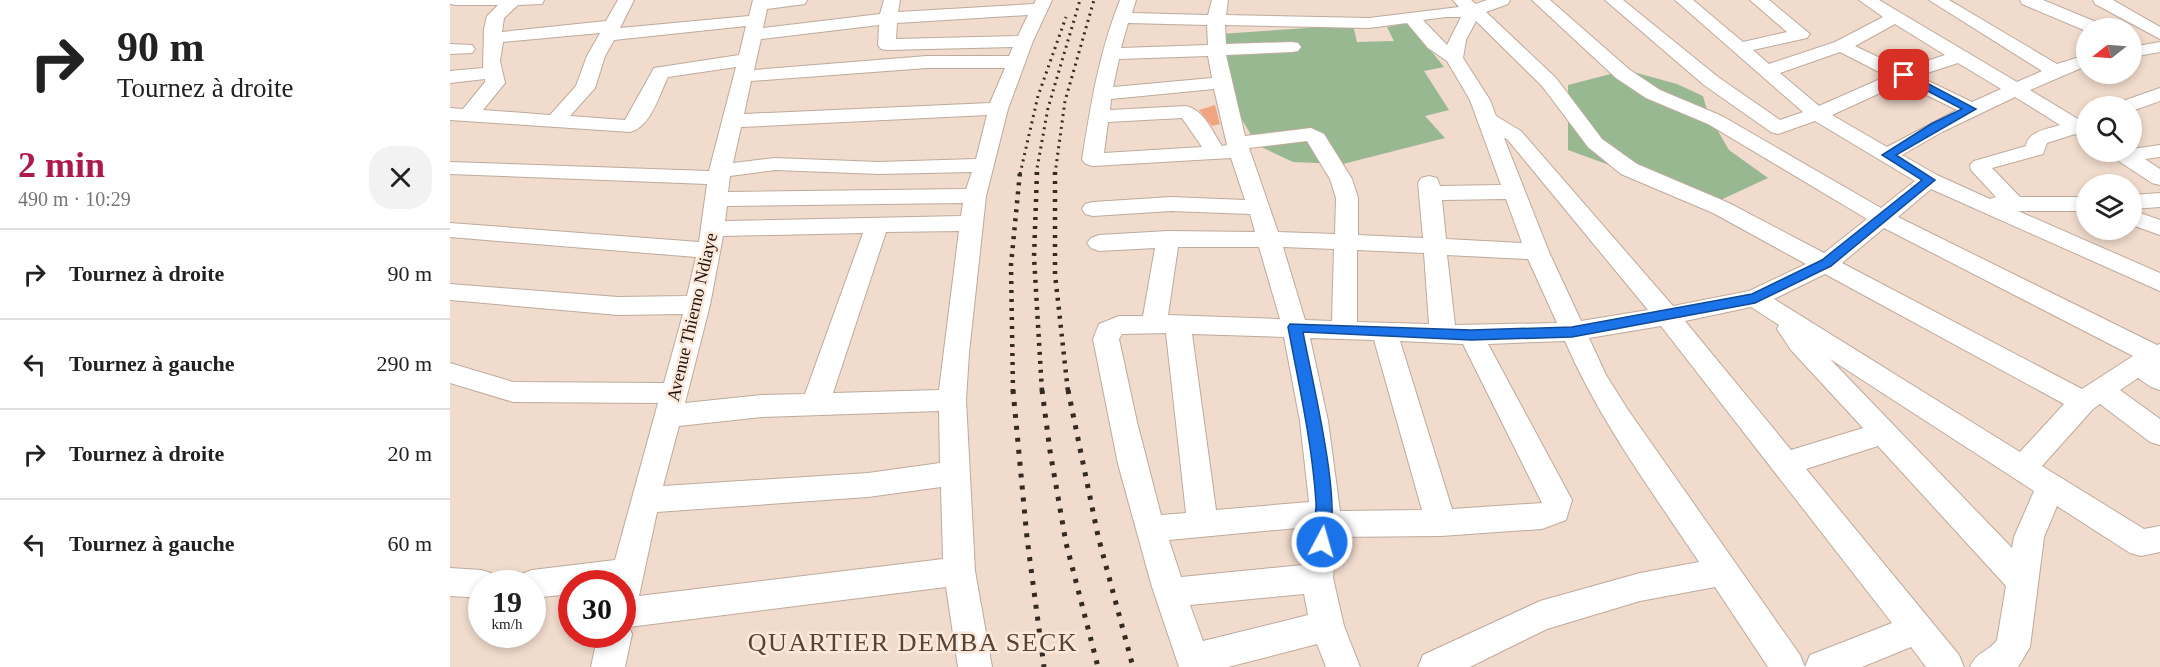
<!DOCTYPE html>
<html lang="fr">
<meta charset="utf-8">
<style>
:root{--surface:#fff;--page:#f2f2f2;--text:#222;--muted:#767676;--line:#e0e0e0;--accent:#ad1a49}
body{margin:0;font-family:Georgia,serif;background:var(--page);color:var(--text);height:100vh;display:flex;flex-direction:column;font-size:22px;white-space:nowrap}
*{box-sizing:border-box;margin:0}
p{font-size:20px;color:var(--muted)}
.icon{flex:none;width:33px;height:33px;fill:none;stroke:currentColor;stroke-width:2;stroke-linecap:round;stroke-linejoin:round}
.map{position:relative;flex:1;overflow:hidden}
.side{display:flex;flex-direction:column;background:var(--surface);width:450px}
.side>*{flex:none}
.top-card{background:#fff;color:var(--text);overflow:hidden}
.needle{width:39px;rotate:253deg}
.tools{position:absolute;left:1626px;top:18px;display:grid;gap:12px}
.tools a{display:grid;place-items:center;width:66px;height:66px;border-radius:50%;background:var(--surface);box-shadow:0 3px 9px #0003;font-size:30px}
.speed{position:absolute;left:18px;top:570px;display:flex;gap:12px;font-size:30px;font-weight:700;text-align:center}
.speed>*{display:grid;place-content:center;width:78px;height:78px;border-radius:50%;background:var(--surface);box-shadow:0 3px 9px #0003;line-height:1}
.speed small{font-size:15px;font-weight:400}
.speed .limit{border:9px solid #d22;background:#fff;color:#111}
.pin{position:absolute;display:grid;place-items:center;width:51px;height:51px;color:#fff;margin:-26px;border-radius:12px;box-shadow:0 3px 9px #0006}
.me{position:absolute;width:66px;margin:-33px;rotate:6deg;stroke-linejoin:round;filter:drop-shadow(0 0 4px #0008)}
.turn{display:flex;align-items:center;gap:21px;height:126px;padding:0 18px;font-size:27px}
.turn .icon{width:78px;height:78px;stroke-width:2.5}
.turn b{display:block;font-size:42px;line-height:51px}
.round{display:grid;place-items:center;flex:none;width:63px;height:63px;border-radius:24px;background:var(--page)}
.overview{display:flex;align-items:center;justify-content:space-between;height:102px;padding:0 18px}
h1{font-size:36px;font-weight:800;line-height:45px;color:var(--accent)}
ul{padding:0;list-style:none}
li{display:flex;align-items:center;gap:18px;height:90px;padding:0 18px;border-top:2px solid var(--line)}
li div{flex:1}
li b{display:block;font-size:22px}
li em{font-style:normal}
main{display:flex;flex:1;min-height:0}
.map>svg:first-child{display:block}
.green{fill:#98b892}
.building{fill:#f0a480}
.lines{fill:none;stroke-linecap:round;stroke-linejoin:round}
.minor-casing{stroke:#beaa9c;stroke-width:2}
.minor{fill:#fff;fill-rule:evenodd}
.rail-far2{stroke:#332a23;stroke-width:3;stroke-dasharray:2 4.5;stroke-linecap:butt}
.rail-far1{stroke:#332a23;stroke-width:4.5;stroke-dasharray:3 6;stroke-linecap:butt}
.rail{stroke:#332a23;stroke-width:5;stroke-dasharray:4 8;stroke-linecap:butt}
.route{fill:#1a73e8;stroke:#114b97;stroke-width:1.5}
.labels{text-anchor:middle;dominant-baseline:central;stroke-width:5;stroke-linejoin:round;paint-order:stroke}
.street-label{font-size:18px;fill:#1a130d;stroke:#fde8d9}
.near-quarter-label{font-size:26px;letter-spacing:1.5px;fill:#544337;stroke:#fde8d9}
</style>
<main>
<section class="side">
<div class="top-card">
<div class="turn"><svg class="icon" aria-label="right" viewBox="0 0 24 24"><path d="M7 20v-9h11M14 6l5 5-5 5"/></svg><div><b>90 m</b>Tournez à droite</div></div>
</div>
<div class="overview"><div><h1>2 min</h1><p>490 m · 10:29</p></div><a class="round"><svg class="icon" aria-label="close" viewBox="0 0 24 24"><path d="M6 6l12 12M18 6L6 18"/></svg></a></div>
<ul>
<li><svg class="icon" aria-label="right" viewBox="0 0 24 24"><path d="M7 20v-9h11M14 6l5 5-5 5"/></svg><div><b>Tournez à droite</b></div><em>90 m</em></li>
<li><svg class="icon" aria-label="left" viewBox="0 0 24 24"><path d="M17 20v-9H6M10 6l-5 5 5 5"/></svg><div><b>Tournez à gauche</b></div><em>290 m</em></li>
<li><svg class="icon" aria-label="right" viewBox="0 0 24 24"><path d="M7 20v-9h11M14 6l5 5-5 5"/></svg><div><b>Tournez à droite</b></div><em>20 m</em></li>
<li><svg class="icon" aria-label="left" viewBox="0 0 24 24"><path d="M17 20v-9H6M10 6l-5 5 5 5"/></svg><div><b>Tournez à gauche</b></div><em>60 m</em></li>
</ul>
</section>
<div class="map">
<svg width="1710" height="667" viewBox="0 0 1710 667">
<rect width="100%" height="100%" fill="#f0dbcc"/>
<path class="green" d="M959,23L994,67L974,71L999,110L975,116L995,138L893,164L843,162L807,145L788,113L770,34L903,25L907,42L944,41L937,27Z
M1176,70L1227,84L1253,96L1258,114L1279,150L1318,178L1264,203L1118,150V85Z"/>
<path class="building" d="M765,105L770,124L762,126L749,110Z"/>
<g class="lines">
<defs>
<path id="minor" d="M0,0H94L92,4L68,5L54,18L52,32L156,21L168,0H184L170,28L299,16L303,0H357L355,4L317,9L313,28L430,14L434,0H450L448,12L584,4L586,0H602L583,41L558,109L536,196L519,353L516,400L525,571L542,667H508L496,587L179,627L182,634L175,667H141L148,634H172V584H122V594L82,598V584H66L71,574L82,570L165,560L208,403L63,402L0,383V363L63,382L214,383L233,314L168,315L0,300V284L168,297L237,296L246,257L0,237V223L249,242L257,184L0,174V162L259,171L286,67L218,77C209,95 201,127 180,132L0,120V108L13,109L35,82V79L0,83V71L33,68L34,29L37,16L48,5H6L0,4ZM578,15L568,36L446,39L447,23ZM429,25L428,45L431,49L437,50L563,47L559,56H477L304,70L311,39ZM296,26L289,55L204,68L175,120L120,116L145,88L155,56L164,40ZM150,33L137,56L126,86L100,115L33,110L55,83L50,61L53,42ZM477,68H555L540,103L294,114L301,81ZM537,115L526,159L429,162L325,158L283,163L291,127ZM325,170L429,174L522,172L516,189L278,192L280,176ZM513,203L511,216L275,221L277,206ZM509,231L489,390L383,393L436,232ZM413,233L355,394L312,395L235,403L260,305L273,236ZM489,411L490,463L418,473L213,486L229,426L312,417ZM491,487L493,559L189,596L207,512L418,497Z
M670,0H686L682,13L758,15L762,0H778L776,15L919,18L1009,7L1003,0H1021L1026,4L1037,0H1060L1058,4L1036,12L1106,78L1152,139L1187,164L1279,203L1374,253L1417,219L1258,124L1196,98L1166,78L1082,0H1100L1180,70L1210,90L1272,116L1431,208L1465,181L1365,121L1328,134L1321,132L1254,85L1155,0H1173L1268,77L1330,120L1353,112L1225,0H1243L1293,42L1337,32L1300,0H1319L1360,34L1357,38L1303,50L1319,64L1385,42L1433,17L1409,0H1429L1567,82L1592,71L1479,0H1499L1607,64L1636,55V66L1580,90L1628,119L1636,117V138L1625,134L1597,143L1593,154L1542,168L1570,197H1636V211H1568L1710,273V291L1481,189L1448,217L1707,345L1710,344V390L1701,387L1688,378L1670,390L1710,419V445L1700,442L1650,404L1643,409L1592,466L1694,529L1710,526V552L1691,556L1680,553L1607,506L1594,537L1580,647L1568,667H1520C1527,651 1537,653 1547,640L1556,586L1428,446L1356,469L1509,655L1514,667H1476L1461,647L1412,667H1318L1265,587L1190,601L1097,629L1020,667H968L973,655L1090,601L1190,573L1249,562C1201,490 1149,420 1115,341L1038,344L1122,500L1116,520L1092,529L991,536L887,537L883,578L894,626L910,667H876L867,644L778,667H729L702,587L668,464L643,339L649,324L669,316H693L705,248L649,251L641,248L637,243L641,238L649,235L718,231L805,232L800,214L721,211L643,216L635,214L632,209L635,204L643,202L721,197L795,200L781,158L643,166L636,164L632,160C641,103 649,53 670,0ZM996,17H1011L997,45L973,20ZM1026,21L1092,86L1138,147L1171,174L1263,213L1356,264L1299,291L1223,306L1071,131L1046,116L1040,100L1013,58L1016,40ZM678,23L757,25L758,45L671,48ZM957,23L978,48L997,61L1020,100L1051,185L990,186L987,178L979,176L971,178L968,183L973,238L908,235V198L902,179L874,134L861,128L795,136L776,55L842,52L848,51L851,47L848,43L842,42L776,44L775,25L919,28ZM1445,24L1495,55L1453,69L1405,46ZM1390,52L1437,76L1369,106L1330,73ZM758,56L762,78L663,87L669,59ZM1508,63L1551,89L1522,102L1468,76ZM1452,83L1507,110L1437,147L1382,115ZM764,89L777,145L772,146C762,131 754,110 736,106L660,110L661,99ZM1565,97L1610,125C1598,129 1578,131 1576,146L1524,161L1520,165L1521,170L1546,197L1540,199L1487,175L1452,155L1492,132ZM732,118L752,147L654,153L658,122ZM1054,138L1057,139L1198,310L1131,321L1099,252ZM857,141L880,179L886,198L885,234L828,232L799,148ZM1056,199L1072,243L996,239L992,200ZM1434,228L1683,356L1632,389L1392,263ZM728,247H809L830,319L718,315ZM833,247L884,249L882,321L855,320ZM907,250L974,253L979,324L907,322ZM997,255L1078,259L1107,323L1005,325ZM1375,274L1614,404L1570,452L1324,299ZM1301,307L1329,325L1327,329L1341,350L1413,428L1341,450L1235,321ZM1211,326L1442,623L1360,655L1355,667L1350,655L1178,410L1156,375L1139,338ZM716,333L736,513L711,515L687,422L669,339L672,334ZM742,334L834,337L850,421L859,502L766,510ZM860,338L924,340L972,510L890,511L878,421ZM950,341L1013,344L1092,503L1002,509ZM1380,359L1584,491L1564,537L1562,548ZM858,527L853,565L731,577L719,540ZM854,594L858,615L753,641L740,605Z
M1570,0H1593L1651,24L1654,28H1636V31L1572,4Z
M1643,0H1663L1710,27V39L1645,4Z
M1710,42V52L1682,57V47Z
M0,44L22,45L25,49L22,53L0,54Z
M1710,88V101L1682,111V106H1667L1670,102Z
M1710,145V157L1695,159L1710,169V185L1702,183L1661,156L1658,152H1682V149Z
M1710,193V207L1682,209V195Z
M1682,210L1710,220V235L1682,225Z
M0,568L32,570L43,574L48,584H32V598L0,596Z"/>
</defs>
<use href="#minor" class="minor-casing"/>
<use href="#minor" class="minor"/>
<path class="rail-far2" d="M570,174L588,96L616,17
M586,174L598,108L630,0
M605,174L615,101L644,0"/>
<path class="rail-far1" d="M587,172L584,257L592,392
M605,172V274L618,392
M563,392L561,265L570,172"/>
<path class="rail" d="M563,390L577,538L594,667
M592,390L600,451L616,543L648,667
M618,390L648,536L683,667"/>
</g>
<path class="route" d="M1451,73H1458L1526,109L1446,155L1485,180L1381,266L1305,303L1122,337L1021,340L853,332C861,377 895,510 877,547L872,549L866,547C860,535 867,515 866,502C862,443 849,385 838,327L840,324L1021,330L1122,327L1302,294L1372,260L1472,180L1432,155L1481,124L1512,109L1451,77Z"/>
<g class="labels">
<g class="street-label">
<text transform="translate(242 317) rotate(-77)">Avenue Thierno Ndiaye</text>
</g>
<g class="near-quarter-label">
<text x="463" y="642">QUARTIER DEMBA SECK</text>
</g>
</g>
</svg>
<div class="tools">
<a><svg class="needle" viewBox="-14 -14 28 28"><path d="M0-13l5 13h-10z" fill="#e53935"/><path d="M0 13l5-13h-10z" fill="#767676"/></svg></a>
<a><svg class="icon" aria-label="search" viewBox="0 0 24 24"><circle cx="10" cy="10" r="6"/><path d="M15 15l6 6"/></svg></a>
<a><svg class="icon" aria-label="layers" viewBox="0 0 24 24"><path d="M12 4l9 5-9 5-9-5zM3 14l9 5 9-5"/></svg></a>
</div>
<div class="speed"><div>19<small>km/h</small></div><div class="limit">30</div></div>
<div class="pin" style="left:1454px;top:75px;background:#d93025"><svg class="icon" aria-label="arrive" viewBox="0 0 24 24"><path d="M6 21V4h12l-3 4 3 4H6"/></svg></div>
<svg class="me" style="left:872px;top:542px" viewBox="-20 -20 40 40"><circle r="17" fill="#1a73e8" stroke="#fff" stroke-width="3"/><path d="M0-11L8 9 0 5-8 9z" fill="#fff"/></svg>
</div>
</main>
